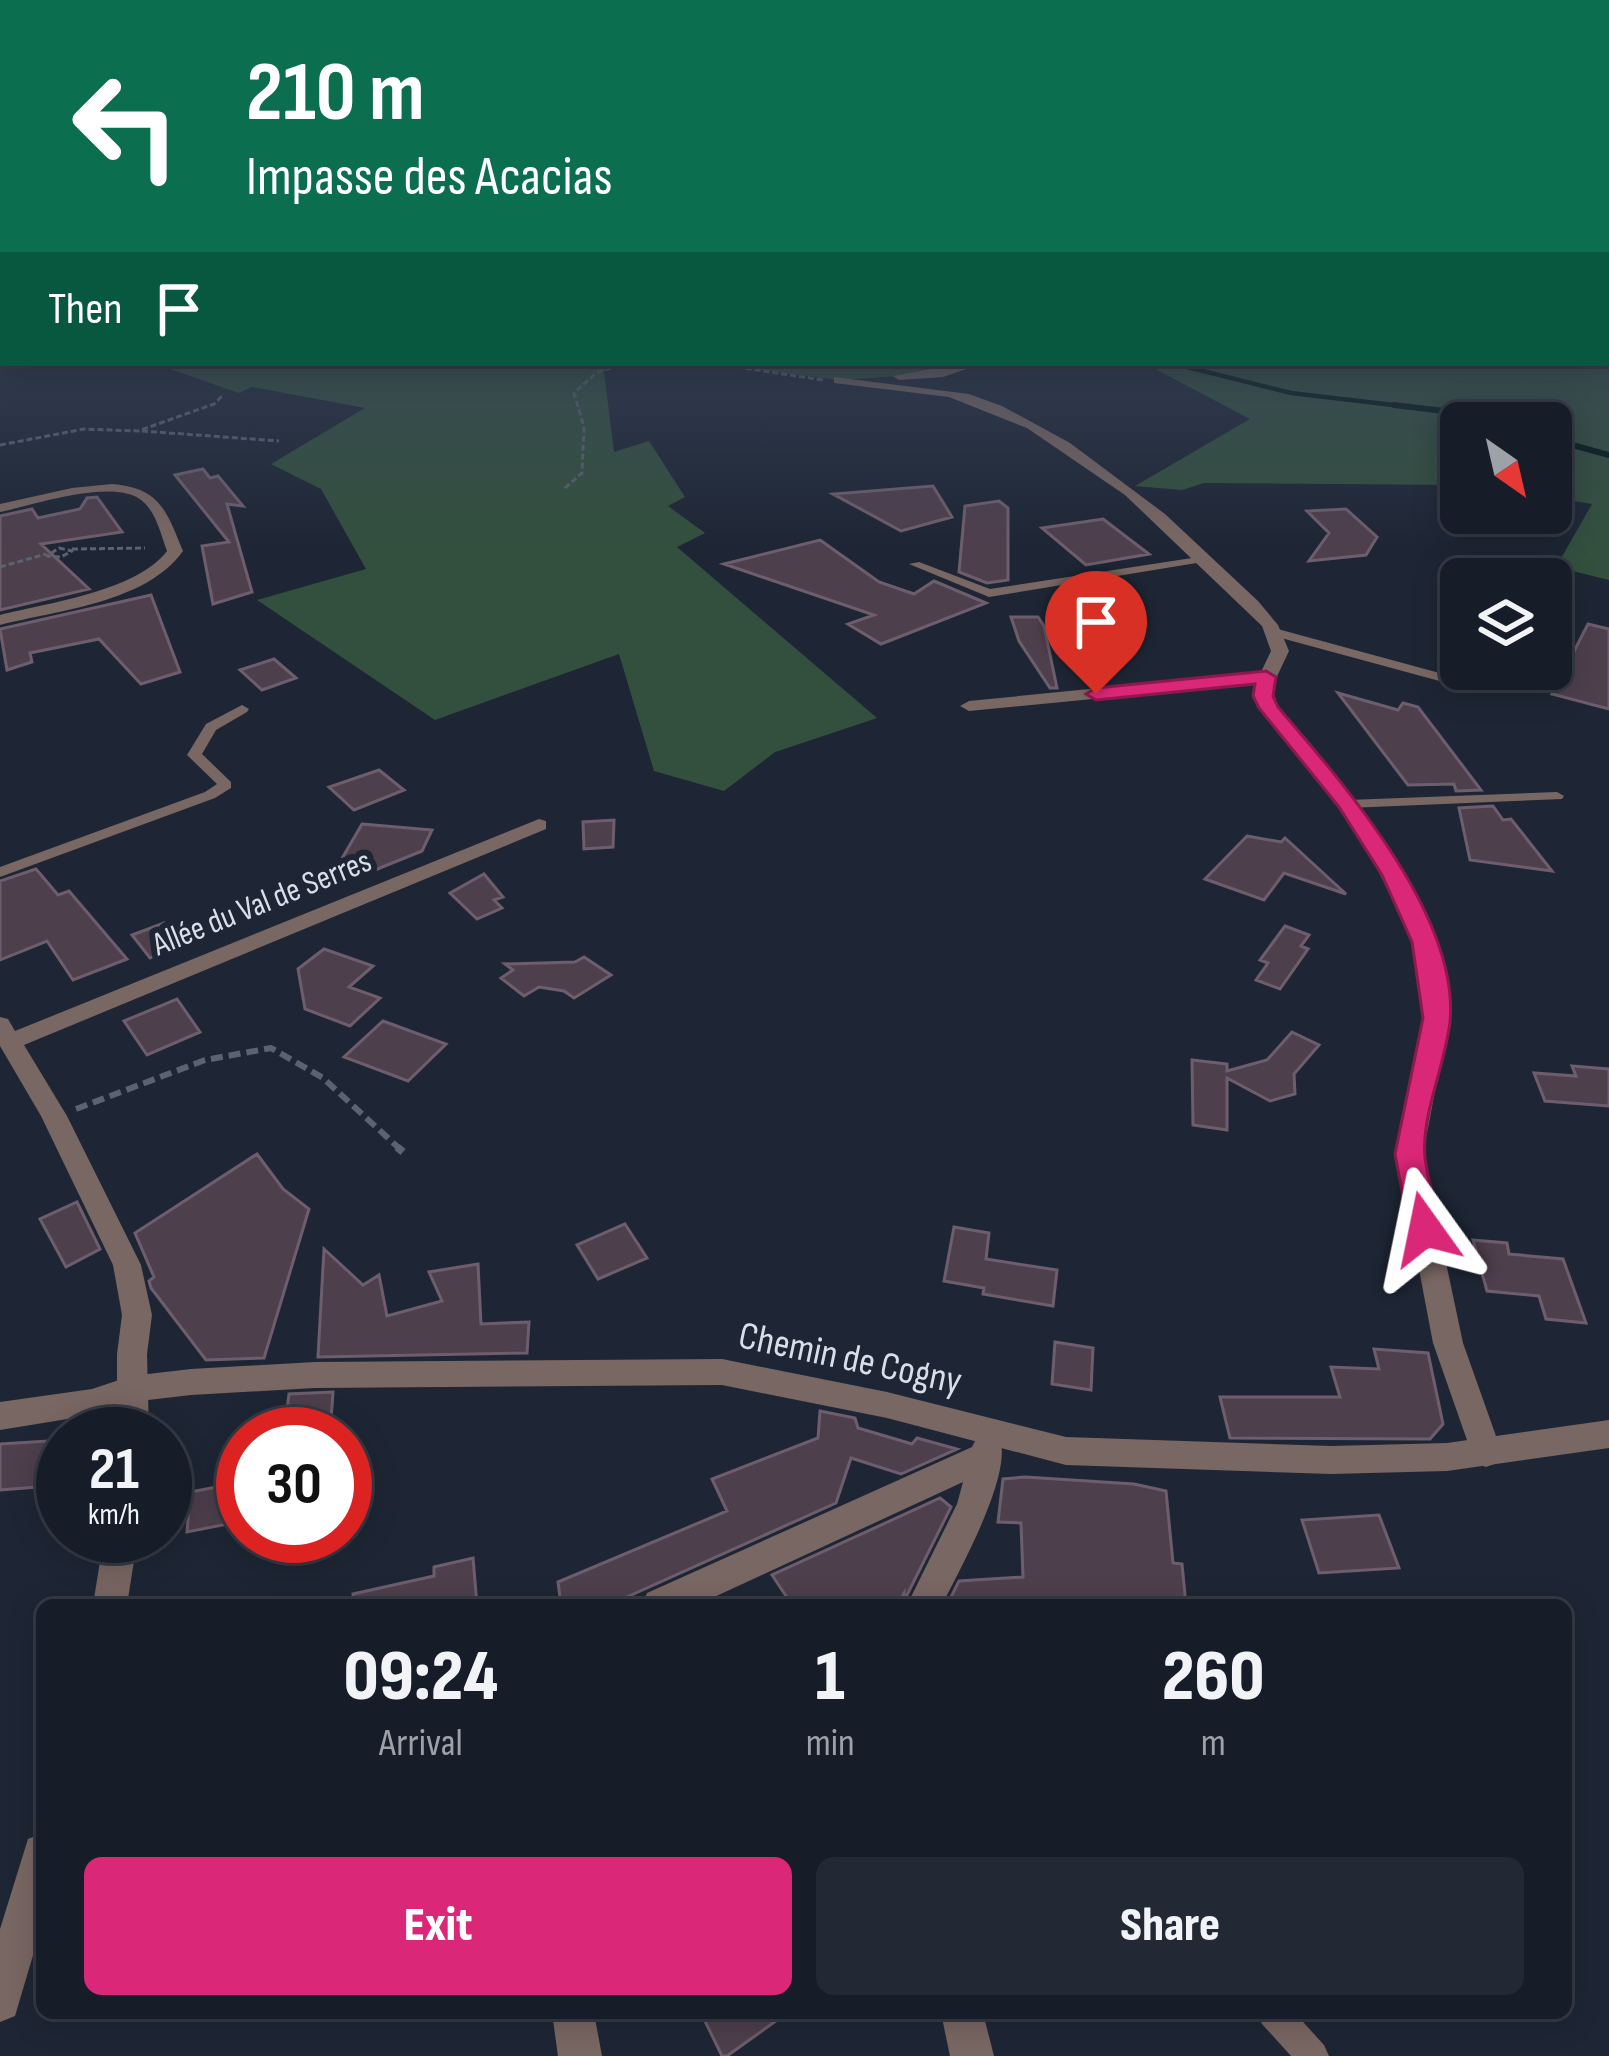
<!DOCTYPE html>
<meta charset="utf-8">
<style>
:root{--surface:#161c28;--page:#232934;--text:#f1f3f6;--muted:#9ea1a8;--line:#353a45;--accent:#db2777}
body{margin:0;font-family:"Sofia Sans Condensed",sans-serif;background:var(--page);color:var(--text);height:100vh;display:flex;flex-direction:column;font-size:45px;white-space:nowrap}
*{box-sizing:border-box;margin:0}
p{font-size:39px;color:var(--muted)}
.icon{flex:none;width:66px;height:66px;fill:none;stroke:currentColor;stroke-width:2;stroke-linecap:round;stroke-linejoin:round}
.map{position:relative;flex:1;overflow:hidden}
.details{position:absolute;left:36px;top:1599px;width:1536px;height:420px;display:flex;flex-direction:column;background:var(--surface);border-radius:18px;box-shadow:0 6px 30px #0003,0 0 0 3px var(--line)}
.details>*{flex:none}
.guide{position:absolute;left:0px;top:0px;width:1611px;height:366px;box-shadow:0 6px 30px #0003,0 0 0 3px var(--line);background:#0b6e4f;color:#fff;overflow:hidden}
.needle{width:78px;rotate:146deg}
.fabs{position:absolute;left:1440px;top:402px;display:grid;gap:24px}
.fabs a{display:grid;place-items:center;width:132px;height:132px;border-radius:18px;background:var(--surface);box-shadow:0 6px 30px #0003,0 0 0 3px var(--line);font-size:60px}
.speed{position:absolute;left:36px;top:1407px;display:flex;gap:24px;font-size:60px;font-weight:700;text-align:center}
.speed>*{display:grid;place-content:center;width:156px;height:156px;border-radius:50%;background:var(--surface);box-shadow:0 6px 30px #0003,0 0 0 3px var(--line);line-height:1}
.speed small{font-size:30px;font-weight:400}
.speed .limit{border:18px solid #d22;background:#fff;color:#111}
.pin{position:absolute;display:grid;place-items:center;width:102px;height:102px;color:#fff;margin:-123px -51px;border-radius:50% 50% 50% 0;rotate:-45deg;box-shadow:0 0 12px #0007}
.pin .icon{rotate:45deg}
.me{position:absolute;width:132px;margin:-66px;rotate:348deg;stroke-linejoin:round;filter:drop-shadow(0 0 9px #0008)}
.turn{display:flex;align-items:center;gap:42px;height:252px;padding:0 48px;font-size:54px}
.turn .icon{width:156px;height:156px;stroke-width:2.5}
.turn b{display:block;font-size:84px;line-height:102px}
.then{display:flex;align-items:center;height:114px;padding:0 48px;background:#0003;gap:24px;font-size:45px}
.eta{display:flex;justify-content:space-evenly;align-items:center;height:204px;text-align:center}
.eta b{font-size:72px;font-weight:800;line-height:84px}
.button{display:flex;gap:24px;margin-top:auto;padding:24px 48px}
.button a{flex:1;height:138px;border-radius:18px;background:var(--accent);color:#fff;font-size:48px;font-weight:800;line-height:138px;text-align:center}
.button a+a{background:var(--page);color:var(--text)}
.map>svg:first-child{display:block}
.green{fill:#33503e}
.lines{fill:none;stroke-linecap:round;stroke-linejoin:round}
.stream-far1{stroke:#001616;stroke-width:4.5}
.stream{stroke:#001616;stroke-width:6}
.building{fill:#4e3f4d;stroke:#6e5e6d;stroke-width:3}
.path-far2{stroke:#5b6270;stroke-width:3;stroke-dasharray:6 3;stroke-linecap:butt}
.path-far1{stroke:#5b6270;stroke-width:6;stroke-dasharray:12 6;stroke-linecap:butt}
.path{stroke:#5b6270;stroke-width:8;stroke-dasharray:15 8;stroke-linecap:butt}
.service{fill:#796763;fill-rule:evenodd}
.minor{fill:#796763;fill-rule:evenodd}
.tertiary{fill:#796763;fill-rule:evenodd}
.route{fill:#db2777;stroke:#8e194d;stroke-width:3}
.labels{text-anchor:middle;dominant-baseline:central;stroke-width:12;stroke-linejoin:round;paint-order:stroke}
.street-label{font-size:33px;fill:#d9dee8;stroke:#1e2635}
.near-street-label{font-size:39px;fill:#d9dee8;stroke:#1e2635}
</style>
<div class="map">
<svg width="1609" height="2056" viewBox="0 0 1609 2056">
<rect width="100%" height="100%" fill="#1e2635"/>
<path class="green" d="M153,363H625L604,371L614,452L649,441L685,497L668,506L705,533L677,547L877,718L775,752L724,791L654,771L619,654L435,720L257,600L366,569L321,489L271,464L365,408L252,387L239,393Z
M710,363H978L916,375L838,380Z
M1144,363L1609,367V580L1556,567L1592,504L1551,497V423H1461V485L1204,483L1182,490L1135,486L1250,419Z"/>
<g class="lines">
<path class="stream-far1" d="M1171,363L1291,393L1419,408"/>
<path class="stream" d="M1394,405L1469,414L1499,423
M1551,439L1609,455"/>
</g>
<path class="building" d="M203,469L210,478L218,476L243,506L227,504L252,592L213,604L202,546L229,542L175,475Z
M933,486L952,517L901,531L833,494Z
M97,497L122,532L41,544L89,589L0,610V516L32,509L38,518L80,509L87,498Z
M999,501L1008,508V580L987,583L959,572L965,506Z
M1346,509L1377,537L1366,555L1309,561L1329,533L1307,511Z
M1103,519L1149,554L1086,565L1042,528Z
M820,540L879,582L914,594L934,581L986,603L881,644L848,624L874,615L724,564Z
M151,595L180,672L141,684L99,639L30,653L32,662L7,670L0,629Z
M1097,609L1136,618L1116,641L1076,630Z
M1011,617H1038L1044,626L1057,688H1050L1019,641Z
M1588,624L1609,629V709L1552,694Z
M274,659L296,678L262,690L240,670Z
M1338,693L1398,710L1403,703L1418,707L1481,790L1456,791L1454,784L1408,785Z
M379,770L404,790L354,810L329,787Z
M1493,806L1503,820L1511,819L1552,871L1470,860L1459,808Z
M614,820L613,847L584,849L583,822Z
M362,824L432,830L422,851L323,891Z
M1247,836L1281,842L1285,838L1346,894L1284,873L1264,900L1205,879Z
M36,869L58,895L69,891L127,959L73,980L47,941L0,960V881Z
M484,874L503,897L494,900L502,908L477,919L450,893Z
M164,923L181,945L150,958L132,935Z
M1285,926L1309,935L1301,946L1308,949L1280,989L1256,980L1268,963L1260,960Z
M324,949L373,966L349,987L380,998L350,1026L305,1009L298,969Z
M584,957L611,975L574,998L564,991L539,987L524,996L501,978L513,970L505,964L575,962Z
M177,999L200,1032L147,1055L124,1021Z
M383,1021L446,1044L408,1081L344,1057Z
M1292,1032L1319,1045L1294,1074L1295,1094L1270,1101L1227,1078V1130L1193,1125L1192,1060L1227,1064V1071L1267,1060Z
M1572,1066L1609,1069V1106L1545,1101L1534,1073L1576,1076Z
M257,1154L283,1189L309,1209L264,1358L206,1360L151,1288L149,1281L154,1277L135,1233Z
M77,1202L100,1249L66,1267L40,1219Z
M625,1224L647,1258L598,1279L577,1245Z
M954,1227L989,1233L986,1259L1057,1270L1053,1306L983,1294L984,1288L944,1281Z
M1473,1240L1507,1243L1509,1254L1563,1259L1586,1323L1546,1319L1539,1296L1487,1291Z
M324,1249L363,1285L379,1275L387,1316L442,1301L429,1272L478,1264L481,1324L529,1322L527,1353L318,1357Z
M1055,1342L1093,1348L1091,1390L1052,1384Z
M1374,1349L1428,1353L1443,1424L1430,1439L1230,1438L1220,1397H1340L1331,1367L1379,1369Z
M333,1392L330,1434H284L289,1394Z
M820,1411L855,1418L858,1428L912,1444L917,1438L957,1449L901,1474L851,1458L836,1503L609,1605H561L558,1582L727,1511L712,1479L818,1438Z
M63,1440V1485L0,1490V1444Z
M1025,1477L1134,1484L1166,1491L1173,1563L1182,1564L1186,1605H947L959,1581L1023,1577L1021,1523L998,1522L1003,1479Z
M243,1482V1521L187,1532L190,1492Z
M940,1498L951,1507L904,1601V1593L897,1605H792L772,1575Z
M1379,1515L1399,1568L1319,1573L1302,1520Z
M473,1558L477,1605H354L353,1594L434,1576V1567Z
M701,2013H787L727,2056H722Z"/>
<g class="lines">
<path class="path-far2" d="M710,363L823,380
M142,431L279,441
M0,445L84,429L138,431L214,404L223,395
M565,488L582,473L584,427L574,393L596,373L625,363
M59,548L72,551L61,557L47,556Z
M72,549L145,548
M0,567L46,554"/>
<path class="path-far1" d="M76,1109L205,1060L271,1048L323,1078L401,1150"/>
<path class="path" d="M397,1147L403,1152"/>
<path class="service" d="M1205,556L1209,557V561L989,597L909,564L919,562L990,589Z
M1274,628L1469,681L1480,679L1486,669H1500L1489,685L1469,689L1270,635V629Z
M242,705L249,709L247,712L216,730L202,754L231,782V788L215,798L0,877V867L205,792L217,784L187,755L206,724Z
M1557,792L1564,796L1562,799L1348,808L1341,804L1348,800Z
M1257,2013H1295L1324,2045L1329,2056H1291L1262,2024Z"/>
<path class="minor" d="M965,363H984L943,377L899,380L893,376Z
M834,377L969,394L1002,406L1070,443L1165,514L1258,601L1278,625L1289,651L1272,687L1278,707L1380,836L1436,942L1449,1018L1423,1154L1463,1343L1502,1453L1497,1463L1486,1467L1475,1463L1433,1343L1397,1154L1425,1018L1414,942L1361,837L1260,708L1256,683L969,711L960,706L969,701L1261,672L1271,651L1262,626L1125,495L1027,428L949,397L834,383Z
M112,484C160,488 166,510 183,551C146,603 58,610 0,625V615C47,603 137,591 167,551C161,535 156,511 141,500C113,478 33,505 0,512V504L72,488Z
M539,819L546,821V829L24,1045L67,1116L141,1265L152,1315L147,1354L149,1434H117V1354L122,1315L113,1265L41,1116L0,1046V1017L8,1019L15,1031Z
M988,1433L999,1437C1015,1471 959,1571 942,1605H907L957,1504L963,1482L697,1605H642L647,1593L972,1447L977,1437Z
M104,1536H138L127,1605H93Z
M42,1833V1925L15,2016L0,2022V1929L28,1839Z
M552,2013H594L602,2056H558Z
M941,2013H983L994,2056H950Z"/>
<path class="tertiary" d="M722,1359L887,1392L1066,1437L1331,1446L1447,1443L1609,1420V1448L1447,1471L1331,1474L1066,1465L887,1418L722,1385L315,1388L191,1395L131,1402L92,1415L0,1430V1402L92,1389L131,1376L191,1369L315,1362Z"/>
</g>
<linearGradient id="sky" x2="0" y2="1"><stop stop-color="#10151d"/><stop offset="0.47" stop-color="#3b475c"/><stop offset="1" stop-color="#3b475c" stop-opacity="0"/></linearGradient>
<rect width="1609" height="547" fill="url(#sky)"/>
<path class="route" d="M1266,671L1276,677L1273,696L1278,707C1343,783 1460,916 1450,1022C1445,1066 1421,1115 1425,1158C1428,1181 1436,1206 1441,1229L1436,1238H1414L1409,1229L1395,1154L1423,1018L1412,942L1382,875L1339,807L1259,708L1253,696L1255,684L1096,700L1086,694L1096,688Z"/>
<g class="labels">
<g class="street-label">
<text transform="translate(262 903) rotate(-22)">Allée du Val de Serres</text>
</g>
<g class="near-street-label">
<text transform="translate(850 1359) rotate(12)">Chemin de Cogny</text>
</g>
</g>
</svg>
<div class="fabs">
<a><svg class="needle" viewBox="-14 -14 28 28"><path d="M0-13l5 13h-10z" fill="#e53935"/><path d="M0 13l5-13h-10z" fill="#9ea1a8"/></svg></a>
<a><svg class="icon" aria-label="layers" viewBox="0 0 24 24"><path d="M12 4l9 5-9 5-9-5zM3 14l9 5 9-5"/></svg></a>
</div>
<div class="speed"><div>21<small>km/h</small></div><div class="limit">30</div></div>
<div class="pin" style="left:1096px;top:694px;background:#d93025"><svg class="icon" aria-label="arrive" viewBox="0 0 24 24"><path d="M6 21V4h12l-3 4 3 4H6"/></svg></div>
<svg class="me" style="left:1425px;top:1229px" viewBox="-20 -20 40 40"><path d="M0-17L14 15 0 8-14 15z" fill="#db2777" stroke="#fff" stroke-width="4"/></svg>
<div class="guide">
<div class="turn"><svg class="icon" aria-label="left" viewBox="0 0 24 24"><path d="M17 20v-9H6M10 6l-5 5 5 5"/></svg><div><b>210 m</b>Impasse des Acacias</div></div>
<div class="then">Then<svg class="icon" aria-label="arrive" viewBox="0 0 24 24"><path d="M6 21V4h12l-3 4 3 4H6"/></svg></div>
</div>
<section class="details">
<div class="eta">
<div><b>09:24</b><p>Arrival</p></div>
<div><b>1</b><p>min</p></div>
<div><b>260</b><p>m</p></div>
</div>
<div class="button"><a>Exit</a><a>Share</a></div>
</section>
</div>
